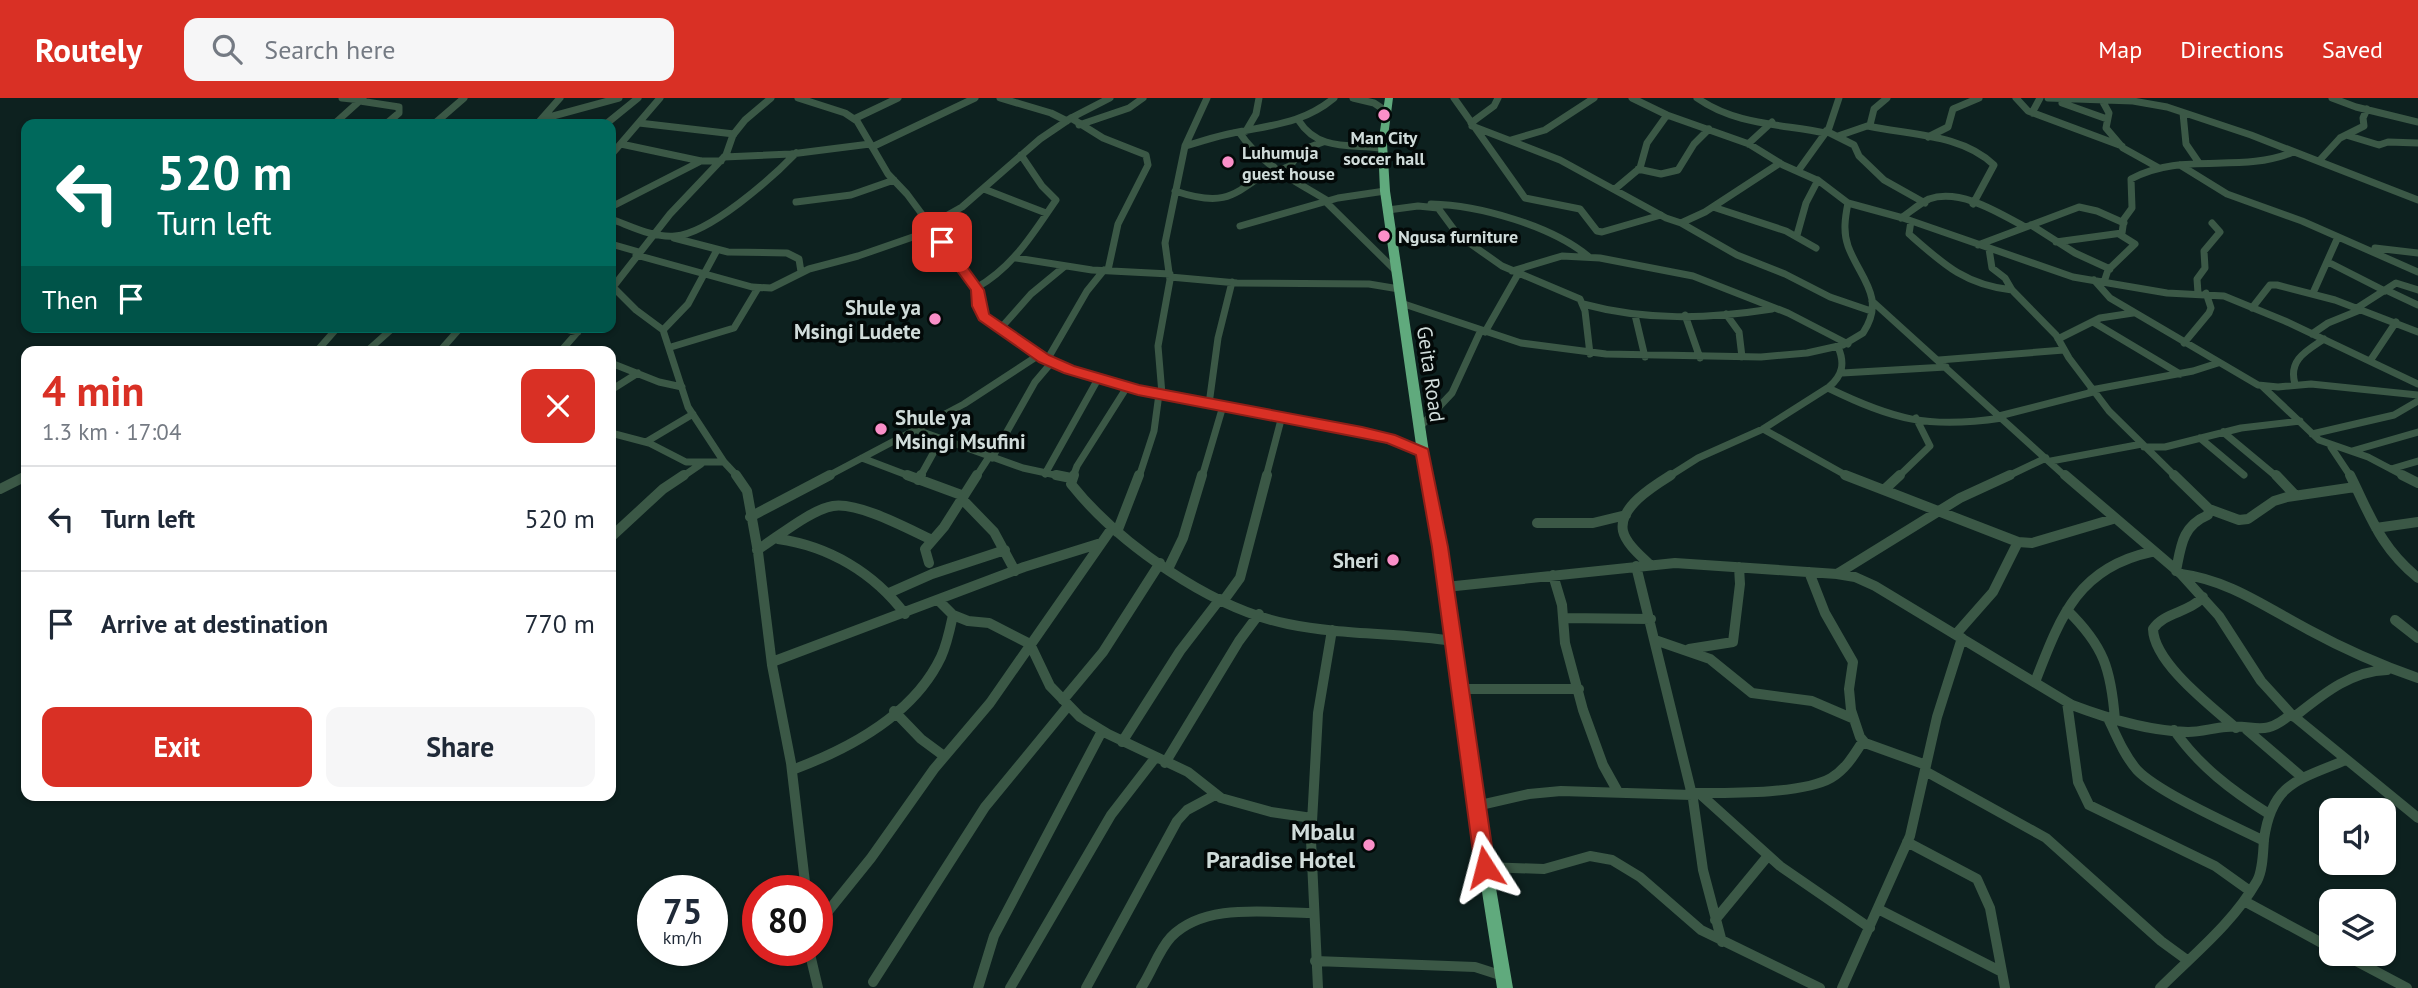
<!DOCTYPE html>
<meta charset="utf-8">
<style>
:root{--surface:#fff;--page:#f6f6f7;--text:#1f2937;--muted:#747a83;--line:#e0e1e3;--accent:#d93025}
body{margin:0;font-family:"PT Sans",sans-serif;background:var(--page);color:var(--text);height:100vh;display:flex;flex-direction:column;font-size:26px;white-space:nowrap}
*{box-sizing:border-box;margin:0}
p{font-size:23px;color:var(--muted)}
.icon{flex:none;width:38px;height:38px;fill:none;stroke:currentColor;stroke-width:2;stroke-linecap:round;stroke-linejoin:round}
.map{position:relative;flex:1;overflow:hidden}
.side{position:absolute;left:21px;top:248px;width:595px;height:455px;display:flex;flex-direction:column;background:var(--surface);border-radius:14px;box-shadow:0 2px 5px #0004}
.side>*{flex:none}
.banner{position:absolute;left:21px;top:21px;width:595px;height:214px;border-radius:14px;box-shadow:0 2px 5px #0004;background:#00695c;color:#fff;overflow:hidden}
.fabs{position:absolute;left:2319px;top:700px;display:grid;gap:14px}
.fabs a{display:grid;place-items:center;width:77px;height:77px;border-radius:14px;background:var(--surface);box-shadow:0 2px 5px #0004;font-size:35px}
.speed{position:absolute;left:637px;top:777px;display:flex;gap:14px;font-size:35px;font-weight:700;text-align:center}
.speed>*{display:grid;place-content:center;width:91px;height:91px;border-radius:50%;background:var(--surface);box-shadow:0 2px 5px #0004;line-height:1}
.speed small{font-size:18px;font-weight:400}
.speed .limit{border:10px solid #d22;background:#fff;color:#111}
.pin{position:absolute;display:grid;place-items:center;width:60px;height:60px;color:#fff;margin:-30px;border-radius:14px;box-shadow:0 4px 10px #0006}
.me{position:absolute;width:77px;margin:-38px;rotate:351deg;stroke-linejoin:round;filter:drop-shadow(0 0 5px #0008)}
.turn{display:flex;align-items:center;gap:24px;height:147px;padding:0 21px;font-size:32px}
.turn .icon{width:91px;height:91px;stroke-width:2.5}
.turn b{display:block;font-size:49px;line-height:60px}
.then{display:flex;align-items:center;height:66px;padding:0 21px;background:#0003;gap:14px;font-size:26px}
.round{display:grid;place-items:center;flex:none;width:74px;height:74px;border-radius:14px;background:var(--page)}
.head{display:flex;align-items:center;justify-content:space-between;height:119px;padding:0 21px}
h1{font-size:42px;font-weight:700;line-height:52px;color:var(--accent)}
.action{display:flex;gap:14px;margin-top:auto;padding:14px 21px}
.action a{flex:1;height:80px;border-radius:14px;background:var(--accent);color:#fff;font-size:28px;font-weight:700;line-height:80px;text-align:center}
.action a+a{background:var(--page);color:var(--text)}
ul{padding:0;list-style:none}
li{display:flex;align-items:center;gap:21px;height:105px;padding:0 21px;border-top:2px solid var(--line)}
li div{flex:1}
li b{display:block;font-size:26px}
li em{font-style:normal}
header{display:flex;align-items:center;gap:42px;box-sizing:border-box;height:98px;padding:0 35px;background:var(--accent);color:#fff}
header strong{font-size:33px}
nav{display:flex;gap:38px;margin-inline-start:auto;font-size:24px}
.search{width:490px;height:63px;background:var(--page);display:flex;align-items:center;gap:18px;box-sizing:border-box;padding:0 24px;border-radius:14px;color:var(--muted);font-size:26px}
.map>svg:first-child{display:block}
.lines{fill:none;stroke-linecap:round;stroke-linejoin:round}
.minor-far1{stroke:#3b5846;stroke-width:7}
.minor{stroke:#3b5846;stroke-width:10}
.highway{fill:#60aa7d;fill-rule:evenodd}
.route{fill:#d93025;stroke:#8d1f18;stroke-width:2}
.poi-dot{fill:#fa8fc8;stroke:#030908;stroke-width:2.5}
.labels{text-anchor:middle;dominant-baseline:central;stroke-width:7;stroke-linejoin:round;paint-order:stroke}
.far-poi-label{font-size:18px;font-weight:bold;fill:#d0dcda;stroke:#030908;text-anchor:start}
.poi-label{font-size:21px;font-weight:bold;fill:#d0dcda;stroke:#030908;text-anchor:end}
.street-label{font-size:21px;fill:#d0dcda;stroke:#030908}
.near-poi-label{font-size:24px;font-weight:bold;fill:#d0dcda;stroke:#030908;text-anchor:end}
</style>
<header>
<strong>Routely</strong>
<div class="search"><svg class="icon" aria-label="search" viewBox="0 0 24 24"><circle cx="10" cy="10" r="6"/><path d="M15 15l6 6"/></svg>Search here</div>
<nav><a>Map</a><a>Directions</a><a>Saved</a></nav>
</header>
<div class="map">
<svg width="2418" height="890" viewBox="0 0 2418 890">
<rect width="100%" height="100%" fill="#0d211f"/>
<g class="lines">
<path class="minor-far1" d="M342,0L361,2
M798,0L845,15L857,23L888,76L907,96L973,185L984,219L1044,261L1069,272L1138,292L1362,334L1423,354
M1000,0L1051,15L1067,23
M1353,0L1374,5L1386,13
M1454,0L1525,100L1580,111L1597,133L1602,134L1661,117
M1632,0L1667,17L1749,46L1783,67L1819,83L1848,105L1903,120L2073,179L2167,195L2224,198L2285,223L2418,286
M1697,0C1735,27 1781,26 1825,35
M2016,0L2028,13L2122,48
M2048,0L2133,3L2167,9L2251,37L2418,102
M2332,0L2356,9L2418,24
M360,3L399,9V15L386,26
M2103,4L2109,15L2106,30L2123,50L2159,70
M2062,5L2107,21
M2032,15L2040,0
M2183,15L2186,46L2199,65
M1071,20L1103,40L1146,57L1148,67L1118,126L1108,172
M542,21L619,0
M854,21L898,0
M1299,23C1318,53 1350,46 1381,50
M639,25L734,36
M1471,25L1494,8L1498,0
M334,26L363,0
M434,26L464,0
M537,26L560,0
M606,26L638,0
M1079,27L1129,10L1143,0
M1472,28L1560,62L1666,120L1681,125L1705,114L1780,65
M1868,28C1910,37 1962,36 1994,67L1973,106
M1246,33L1256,16L1259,0
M1826,33L1854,47L1859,58L1884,82L1925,105
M1239,34C1262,68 1294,82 1328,103
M2346,37L2379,47L2388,44L2418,45
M1838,38L1870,27L1874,11L1887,0
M1928,39L1948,29L1953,11L1979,0
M1511,42L1545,32L1594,0
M621,46L701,63H721
M1748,46L1772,24
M1185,48C1201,44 1216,38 1233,35C1270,27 1303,26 1334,0
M872,49L975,0
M611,57L660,0
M724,59L791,56L870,46
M2319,63L2340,40L2364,28L2363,20L2367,11
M2180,67L2227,96L2302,123L2418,174
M1638,71L1661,76L1678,72L1694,46L1709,31
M1280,72L1290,68L1302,52L1323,44
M1798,73L1829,30L1839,0
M984,91L1046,115
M1615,91L1640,70L1647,45L1667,17
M1175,93C1226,110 1233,97 1274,69
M1325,103L1397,174
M796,104L851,97L894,82
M1431,106C1479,107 1552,128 1589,159
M611,109L701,63
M1713,109L1786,133L1816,150
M1388,112L1418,108L1438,110L1458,137L1502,168L1580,201L1585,213L1590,256
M1901,120C1910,114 1919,106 1929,101C1960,90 1999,115 2025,129
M611,121C631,128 653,140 675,138C709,136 772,80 796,55
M1911,123L1909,136C1943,166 1965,187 2012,192
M1681,125L1737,157L1785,176L1830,199L1871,213
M930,127L962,109L1040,41L1071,20L1110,0
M2031,127L2075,155L2110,171
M1240,128L1338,100L1385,93
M1797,137L1806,105L1818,82
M674,140L728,154L787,155L799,161L801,174
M2056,144L2122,135L2124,121L2132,110L2131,81C2181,53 2241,76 2293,54
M611,146L639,154
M1978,147L2079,109L2097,113L2124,125
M2375,150L2418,155
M1989,151L1992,170L2005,180L2012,192L2056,237L2069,260L2109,313L2176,379
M636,157L752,189L771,190L809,171L858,158L933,132
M1016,160L1092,172L1170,176
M2328,164L2385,193
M1512,173L1562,158L1600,160L1693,178L1788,215L1848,246
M1170,179L1237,185L1369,186L1399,191
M2094,182L2110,200L2258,287L2278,289L2311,286L2418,297
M2104,184L2108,172L2135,146L2119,136
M611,187L636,212L663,232L688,309L724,364L738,379
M613,189L670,116L726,57L733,37L745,22L771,0
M976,190C1013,169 1032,137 1056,102L1042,88L1021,57
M2386,192L2418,207
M2198,195L2197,181L2205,170L2204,153L2220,134L2212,125
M2313,195L2338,139
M1872,203L2066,379
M1401,205L1521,245L1606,256L1761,259L1807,255L1843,247L1863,235C1887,199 1859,179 1848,148C1843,134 1845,120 1848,105
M1583,206C1646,223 1708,221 1772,211
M2252,210L2270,187H2277L2335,202L2418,234
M2357,210L2396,185L2418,192
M1726,216L1739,234L1742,259
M1635,217L1645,259
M1685,217L1700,260
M2093,224L2180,276
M558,229L578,234
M1000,231L1031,196L1065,168
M663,232L688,206L717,152
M1485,234L1518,176
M2312,236L2328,225L2360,212
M2058,241L2100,220L2133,215
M2184,245L2209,215L2211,210L2206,195
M671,249L734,230L758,190
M316,254L338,229
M366,254L394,229
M439,254L461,229
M560,254L582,229
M1047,262L1087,193L1104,172
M1939,262L2064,252
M2370,263L2396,224
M611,265L659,284L682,289
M1842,275L1946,269
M2295,286C2288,262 2306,253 2324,241
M2263,289L2319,342L2368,359L2406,379
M1828,290C1894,322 1928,331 2002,320
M611,292L638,275
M2091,292L2193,273L2218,265
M1162,296L1158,248L1170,182L1165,145L1185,48L1207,0
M1209,306L1218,240L1232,184
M1999,318L2093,294
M1420,329L1452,295L1481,232
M1763,331L1849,379
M917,332L1023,370L1065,379
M2223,334L2277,379
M611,335L649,345L686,364H724
M2312,336L2394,317L2418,303
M2200,340L2244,377
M646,344L693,316
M2144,349H2165L2241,330L2300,323
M2331,349L2351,379
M2352,353L2418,334
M862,360L912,379
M992,360L1035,284L1052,264
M2051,363L2142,346
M2391,371L2418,363
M1045,376L1098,281
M682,379L701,366
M826,379L964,306L1039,257
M920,379L941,341
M976,379L989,359
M1073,379L1077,368L1127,289
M1139,379L1154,333L1159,296
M1202,379L1223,308
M1266,379L1282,318
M1668,379L1698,360L1763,331L1829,289C1843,277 1845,265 1838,249
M1898,379L1930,348L1916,320
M2006,379L2046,360"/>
<path class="minor" d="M736,377L747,393L758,454L772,567L791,665L806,793
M907,377L964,398
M1056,377L1071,380
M1074,377L1071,386C1119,446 1212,511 1288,526C1342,537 1399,535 1453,543
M1845,377L2018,444L2032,445L2113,421
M2065,377L2181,476L2219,518L2261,583L2291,616L2418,720
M2174,377L2209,411L2208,417C2182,428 2181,448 2176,473
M2276,377L2295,397
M2350,377C2371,419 2380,449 2418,480
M2402,377L2418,385
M918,382L921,377
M0,391L26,378
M1885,391L1900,377
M962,401L994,434L1015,473
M2209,411L2239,422L2248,421L2274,403L2287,399L2355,389
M750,419L830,377
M1537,425H1593L1626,417
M2376,430L2418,424
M1117,434L1139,377
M611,439L663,391L684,377
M778,441C829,448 874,475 905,516
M757,452C778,439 810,412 833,408C859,404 908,431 932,442
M929,465L925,451L944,429L977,377
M1650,467C1641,458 1626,446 1623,433C1618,409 1655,387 1671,377
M1636,468L1693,701L1703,772L1722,844
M1168,471L1183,440L1202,377
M1809,474L1825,515L1853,564L1849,591L1851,612L1860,639L1865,645L1926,667
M1837,476L1960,400L2010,377
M2181,476C2229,482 2267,510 2309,532C2344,551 2380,567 2418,580
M1553,477L1562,507L1565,545L1583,612L1603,667L1618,694
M1446,489L1675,465L1837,476L1855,479L1875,488L2072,607C2109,621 2148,633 2188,634C2201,634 2213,630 2226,629C2256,626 2263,640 2291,616
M889,495L932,476L1005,452
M2203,499C2189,515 2164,514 2153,531C2154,565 2211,608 2236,630
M938,502L953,517L968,523L989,525L1030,546L1050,588L1080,619L1108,636L1188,674L1221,700L1271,714L1312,720
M1224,502L1240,480L1267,377
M2067,512C2104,548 2111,571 2115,622
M1564,520L1651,521
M2395,522L2418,540
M1956,536L1993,494L2018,444
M1655,542L1710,561L1752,595L1812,603L1854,621
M1689,551L1733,544L1740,486L1739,469
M772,564L1024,469L1101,445
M2035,584C2060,520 2077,470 2151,454
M1460,591H1579
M1063,602L1103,554L1160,465
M2067,604L2078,684L2089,707L2215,768L2250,793
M894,613L921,641L944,658
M2294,619C2322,597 2350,573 2387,572
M2108,620C2116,637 2124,657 2137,672C2159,695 2232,727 2264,743
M2174,632C2199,668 2232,693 2269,716
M2247,632L2303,680
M1122,644L1180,553L1220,501
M1165,665L1239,543L1259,516
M792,672C849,651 914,616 941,559C947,546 950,531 953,517
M1925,673L2046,740L2161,843L2187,862
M1696,695C1730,695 1803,696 1831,680C1846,671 1854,657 1863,643
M1699,695L1780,768L1870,830
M1476,708L1529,696L1561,693L1692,697
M1907,744L1977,781L1990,810L2005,890
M1485,769L1544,771L1590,758L1612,762L1640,779L1701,832L1820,890
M2244,803L2331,850
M1878,811L2002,874
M1715,822L1767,759
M817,827L871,760L934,671L990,605L1112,430
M809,852L818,890
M2343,856L2407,890
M1315,863L1475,869L1503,878
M873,884L985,709L1068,608
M978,890L994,838L1102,633
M1010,890L1111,717L1155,660
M1086,890L1177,723L1187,712L1215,697
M1141,890C1152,874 1158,853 1171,839C1205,804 1268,815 1312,815
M1318,890L1311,742L1318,615L1332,532
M1842,890L1910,738L1937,619L1962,540
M2160,890C2194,856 2233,825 2257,783C2263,772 2263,754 2264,741C2272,685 2298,682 2346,662"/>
<path class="highway" d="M1385,0H1393L1387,46L1390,93L1429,354L1452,489L1489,749L1513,890H1497L1475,749L1440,489L1417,354L1380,93L1378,46Z"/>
</g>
<path class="route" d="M942,140L947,141L984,192L989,216L1049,257L1074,268L1139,287L1362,329L1395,337L1428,351L1448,449L1495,769L1492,775L1485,778L1478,775L1475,769L1432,449L1416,357L1387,345L1362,340L1138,297L1064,275L1039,264L979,222L972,208L971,192L936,144Z"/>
<g class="poi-dot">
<circle cx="1384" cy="17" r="7"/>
<circle cx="1228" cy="64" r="7"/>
<circle cx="1384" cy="138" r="7"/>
<circle cx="935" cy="221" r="7"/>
<circle cx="881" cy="331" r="7"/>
<circle cx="1393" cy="462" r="7"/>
<circle cx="1369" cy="747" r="7"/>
</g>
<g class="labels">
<g class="far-poi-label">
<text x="1384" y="39" text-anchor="middle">Man City<tspan x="1384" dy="21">soccer hall</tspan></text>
<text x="1242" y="54">Luhumuja<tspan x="1242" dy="21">guest house</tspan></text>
<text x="1398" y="138">Ngusa furniture</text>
</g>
<g class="poi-label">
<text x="921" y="209">Shule ya<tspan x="921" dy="24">Msingi Ludete</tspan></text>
<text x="895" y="319" text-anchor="start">Shule ya<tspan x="895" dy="24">Msingi Msufini</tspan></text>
<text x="1379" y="462">Sheri</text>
</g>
<g class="street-label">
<text transform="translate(1431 276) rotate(82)">Geita Road</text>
</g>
<g class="near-poi-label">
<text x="1355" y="733">Mbalu<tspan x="1355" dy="28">Paradise Hotel</tspan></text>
</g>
</g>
</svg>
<div class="fabs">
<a><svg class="icon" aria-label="sound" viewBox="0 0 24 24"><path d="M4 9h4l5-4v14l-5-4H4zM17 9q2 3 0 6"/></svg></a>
<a><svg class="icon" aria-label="layers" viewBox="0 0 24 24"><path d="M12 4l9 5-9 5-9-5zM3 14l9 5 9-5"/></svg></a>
</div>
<div class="speed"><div>75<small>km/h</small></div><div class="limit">80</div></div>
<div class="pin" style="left:942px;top:144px;background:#d93025"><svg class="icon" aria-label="arrive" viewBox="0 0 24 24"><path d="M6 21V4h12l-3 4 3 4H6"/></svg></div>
<svg class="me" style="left:1485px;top:769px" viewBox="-20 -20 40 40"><path d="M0-17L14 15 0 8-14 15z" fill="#d93025" stroke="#fff" stroke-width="4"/></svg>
<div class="banner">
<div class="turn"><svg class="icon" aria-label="left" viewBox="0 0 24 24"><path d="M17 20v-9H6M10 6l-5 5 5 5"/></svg><div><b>520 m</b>Turn left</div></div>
<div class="then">Then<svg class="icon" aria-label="arrive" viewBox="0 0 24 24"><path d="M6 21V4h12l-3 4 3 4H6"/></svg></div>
</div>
<section class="side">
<div class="head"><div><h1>4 min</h1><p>1.3 km · 17:04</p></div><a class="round" style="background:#d93025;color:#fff"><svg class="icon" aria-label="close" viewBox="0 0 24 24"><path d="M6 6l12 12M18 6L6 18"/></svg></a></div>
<ul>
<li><svg class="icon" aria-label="left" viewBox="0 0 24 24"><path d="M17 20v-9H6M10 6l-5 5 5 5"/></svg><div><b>Turn left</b></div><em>520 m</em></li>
<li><svg class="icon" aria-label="arrive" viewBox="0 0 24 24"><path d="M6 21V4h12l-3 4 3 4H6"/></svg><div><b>Arrive at destination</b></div><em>770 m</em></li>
</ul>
<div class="action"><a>Exit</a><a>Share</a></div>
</section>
</div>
